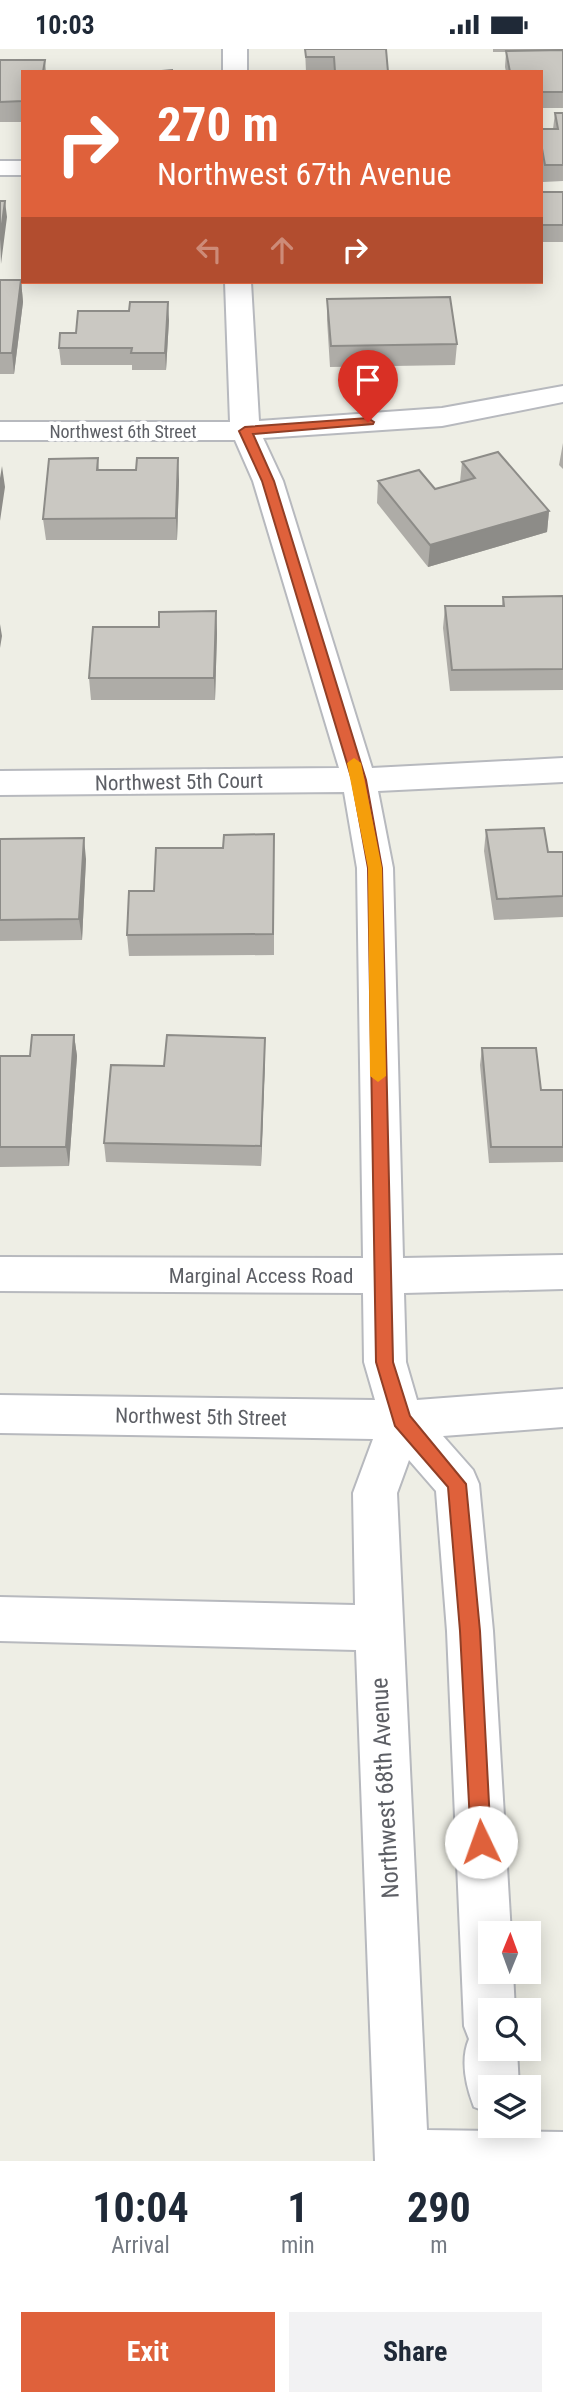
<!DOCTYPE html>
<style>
:root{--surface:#fff;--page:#f2f2f3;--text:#1f2937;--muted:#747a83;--accent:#df613b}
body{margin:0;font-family:"Roboto Condensed",sans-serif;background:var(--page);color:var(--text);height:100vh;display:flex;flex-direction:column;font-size:26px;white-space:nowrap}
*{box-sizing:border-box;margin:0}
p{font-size:23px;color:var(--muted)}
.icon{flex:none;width:38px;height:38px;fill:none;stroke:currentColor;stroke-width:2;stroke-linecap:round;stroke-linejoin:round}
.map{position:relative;height:2112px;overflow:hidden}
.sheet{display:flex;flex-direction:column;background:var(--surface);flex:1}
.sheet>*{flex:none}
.guide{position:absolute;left:21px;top:21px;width:522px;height:214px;border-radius:0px;box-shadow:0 4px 18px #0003;background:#df613b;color:#fff;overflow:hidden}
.needle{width:46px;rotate:1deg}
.buttons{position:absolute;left:478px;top:1872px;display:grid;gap:14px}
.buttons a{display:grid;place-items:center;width:63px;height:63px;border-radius:0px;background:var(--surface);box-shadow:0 4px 18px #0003;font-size:35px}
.pin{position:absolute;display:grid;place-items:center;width:60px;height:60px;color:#fff;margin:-72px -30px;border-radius:50% 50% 50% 0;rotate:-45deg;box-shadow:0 0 7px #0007}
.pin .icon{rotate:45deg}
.me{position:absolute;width:77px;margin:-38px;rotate:357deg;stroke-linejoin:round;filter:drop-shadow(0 0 5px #0008)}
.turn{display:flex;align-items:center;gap:24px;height:147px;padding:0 21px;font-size:32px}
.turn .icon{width:91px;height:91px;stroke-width:2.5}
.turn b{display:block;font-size:49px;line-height:60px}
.lanes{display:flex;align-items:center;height:66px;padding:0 21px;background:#0003;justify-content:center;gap:35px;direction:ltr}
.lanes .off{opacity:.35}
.eta{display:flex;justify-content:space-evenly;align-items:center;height:119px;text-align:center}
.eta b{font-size:42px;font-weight:700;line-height:49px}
.primary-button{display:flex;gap:14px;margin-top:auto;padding:14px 21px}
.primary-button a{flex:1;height:80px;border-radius:0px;background:var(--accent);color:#fff;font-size:28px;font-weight:700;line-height:80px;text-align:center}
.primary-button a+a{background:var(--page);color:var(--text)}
.status{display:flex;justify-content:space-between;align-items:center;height:49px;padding:0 35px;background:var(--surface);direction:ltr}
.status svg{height:19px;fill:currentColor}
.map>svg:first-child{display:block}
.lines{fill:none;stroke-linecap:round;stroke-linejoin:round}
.minor-casing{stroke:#b7b9be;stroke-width:4}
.minor{fill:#fff;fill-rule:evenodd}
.wall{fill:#aeaca7}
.shaded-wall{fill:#8d8c88}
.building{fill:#cac8c2;stroke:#8d8c88;stroke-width:2}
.route{fill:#df613b;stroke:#913f26;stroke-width:2}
.slow{fill:#f59e0b}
.labels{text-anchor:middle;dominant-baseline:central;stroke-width:7;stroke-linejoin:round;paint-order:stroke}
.far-street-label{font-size:18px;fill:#5d5f65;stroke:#fff}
.street-label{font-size:21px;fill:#5d5f65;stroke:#fff}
.near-street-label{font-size:24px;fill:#5d5f65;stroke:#fff}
</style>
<div class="status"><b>10:03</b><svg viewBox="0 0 49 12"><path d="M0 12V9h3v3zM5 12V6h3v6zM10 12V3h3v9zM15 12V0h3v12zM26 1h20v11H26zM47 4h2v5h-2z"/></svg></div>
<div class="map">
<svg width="563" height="2112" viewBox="0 0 563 2112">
<rect width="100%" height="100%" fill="#eeeee5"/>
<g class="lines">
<defs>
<path id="minor" d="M223,0H247V23H223Z
M0,112H23V126H0Z
M225,233H251L259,372L442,359L563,337V353L442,377L263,389L283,432L372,719L563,709V733L378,742L393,819L403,1209L563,1206V1240L404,1244L406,1313L417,1351L563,1340V1378L443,1387L473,1421L479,1435L493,1582L511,1885H490V1923H513L515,1962H490V2000H517L519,2039H490V2064L474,2058C466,2037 460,2011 469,1990L464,1977L447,1582L436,1442L409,1411L397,1444L427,2081L563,2083V2112H375L356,1601L0,1592V1548L355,1556L353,1444L373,1390L0,1384V1346L375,1351L364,1313L363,1244L0,1242V1208L363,1209L357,819L344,743L0,746V722L339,719L253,432L235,391H0V373H230Z"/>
</defs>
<use href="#minor" class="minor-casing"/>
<use href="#minor" class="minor"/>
</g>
<path class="wall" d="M305,0L388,23H306Z
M493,0H563V59H541V23H506L505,18L506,3H493Z
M0,11H45L46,23H23V73H0Z
M555,64H563V132L543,133L541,120V80H553Z
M541,143H563V193H541Z
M0,231H21L23,253L14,325H0Z
M327,250L457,295L455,316L330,318L327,271Z
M129,262L169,271L166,321H132V316H61L59,299L76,284Z
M563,394V420L559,416Z
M98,409L99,421H136L179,431L177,491H46L43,470Z
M462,413L549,462L547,483L428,518L377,454L378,432L435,440L460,433Z
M563,547V641L450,642L443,579L445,557H502L503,548Z
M216,562L217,584L215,651H91L89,629L159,578Z
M486,781L548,803H563V868L494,871L484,802Z
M274,785V906L129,907L127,886L154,842Z
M0,790L86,810L82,891L0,892Z
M74,986L77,1007L69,1117L0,1118V1007H30Z
M265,989V1009L261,1117L106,1113L104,1094L164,1017Z
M482,999L541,1041H563V1113L489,1114L480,1016Z"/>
<path class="shaded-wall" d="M5,152L7,168L1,215L0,190Z
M21,231L23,253L14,325L12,304Z
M168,253L169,271L166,321L165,304Z
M178,409L179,431L177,491L176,469Z
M2,417L5,438L0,472V429Z
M549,462L547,483L428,518L430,496Z
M216,562L217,584L215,651L214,629Z
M0,575L2,587L0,599Z
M84,789L86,810L82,891L79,870Z
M74,986L77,1007L69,1117L66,1098Z
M265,989V1009L261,1117V1097Z"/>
<path class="building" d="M305,0H386L388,23H335L334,8H306Z
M563,1V43H541V23H510L506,2Z
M0,11H45L43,23H23V52L0,53Z
M172,21V23H150Z
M73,22H103V23Z
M555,64H563V116H545L541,94V80H558Z
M541,143H563V176H541Z
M0,152H5L0,190Z
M0,231H21L12,304H0Z
M450,248L457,295L331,297L327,250Z
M130,253H168L165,304H131L132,299H59L60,284H76L78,262H129Z
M498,403L549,462L430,496L378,432L419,421L435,440L475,429L462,413Z
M98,409L97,421H136L137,409H178L176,469L43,470L49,410Z
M563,547V620L452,621L445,557H504L503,548Z
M216,562L214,629H89L93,578H159V563Z
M544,779L548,803H563V847L497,850L486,781Z
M274,785L273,885L127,886L129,842H154L156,799H223L224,786Z
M84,789L79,870L0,871V790Z
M32,986H74L66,1098H0V1007H30Z
M167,986L265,989L261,1097L104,1094L111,1016L164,1017Z
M482,999H536L541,1041H563V1098H491Z"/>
<path class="route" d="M368,369L374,373L373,375L253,385L274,432L366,731L382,819L393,1313L410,1367L466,1435L480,1582L491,1793L488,1800L481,1803L474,1800L471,1793L460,1582L448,1438L395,1377L376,1313L368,819L352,731L262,432L239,382L245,378Z"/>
<path class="slow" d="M354,709L361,714L382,819L386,1027L378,1033L370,1027L368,819L347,714Z"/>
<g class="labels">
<g class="far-street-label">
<text x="123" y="382">Northwest 6th Street</text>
</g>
<g class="street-label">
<text transform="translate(179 733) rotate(-1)">Northwest 5th Court</text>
<text x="261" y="1227">Marginal Access Road</text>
<text transform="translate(201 1368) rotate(1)">Northwest 5th Street</text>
</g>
<g class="near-street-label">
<text transform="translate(385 1739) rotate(-93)">Northwest 68th Avenue</text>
</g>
</g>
</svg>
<div class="buttons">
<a><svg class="needle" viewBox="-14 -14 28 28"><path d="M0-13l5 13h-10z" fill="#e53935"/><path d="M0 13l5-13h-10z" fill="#747a83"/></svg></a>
<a><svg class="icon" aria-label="search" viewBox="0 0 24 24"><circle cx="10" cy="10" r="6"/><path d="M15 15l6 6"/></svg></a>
<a><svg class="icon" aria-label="layers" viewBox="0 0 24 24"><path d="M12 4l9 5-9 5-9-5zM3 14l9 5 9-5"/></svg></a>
</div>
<div class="pin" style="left:368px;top:373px;background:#d93025"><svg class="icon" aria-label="arrive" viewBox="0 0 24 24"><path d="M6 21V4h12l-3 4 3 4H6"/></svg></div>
<svg class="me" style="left:481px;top:1793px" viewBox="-20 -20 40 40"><circle r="19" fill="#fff"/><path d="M0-13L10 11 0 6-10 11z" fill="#df613b"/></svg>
<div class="guide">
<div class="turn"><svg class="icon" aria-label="right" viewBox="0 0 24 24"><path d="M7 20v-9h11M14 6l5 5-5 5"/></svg><div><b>270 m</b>Northwest 67th Avenue</div></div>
<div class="lanes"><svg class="icon off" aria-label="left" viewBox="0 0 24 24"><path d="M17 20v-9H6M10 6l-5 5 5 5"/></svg><svg class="icon off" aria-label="ahead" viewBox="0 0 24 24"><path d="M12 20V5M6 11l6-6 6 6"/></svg><svg class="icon" aria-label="right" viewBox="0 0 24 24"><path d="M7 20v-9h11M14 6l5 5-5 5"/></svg></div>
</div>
</div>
<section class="sheet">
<div class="eta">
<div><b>10:04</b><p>Arrival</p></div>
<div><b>1</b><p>min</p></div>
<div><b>290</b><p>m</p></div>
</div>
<div class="primary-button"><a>Exit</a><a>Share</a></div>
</section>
